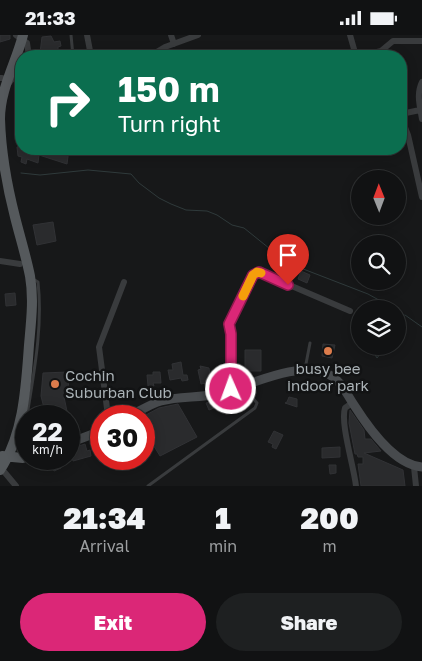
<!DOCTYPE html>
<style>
:root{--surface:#111213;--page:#1e2021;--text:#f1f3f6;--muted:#9c9ea0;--line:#303233;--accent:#db2777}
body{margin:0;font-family:"Golos Text",sans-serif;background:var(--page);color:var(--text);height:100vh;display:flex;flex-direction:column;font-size:19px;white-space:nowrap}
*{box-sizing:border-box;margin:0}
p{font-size:16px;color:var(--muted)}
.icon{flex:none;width:28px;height:28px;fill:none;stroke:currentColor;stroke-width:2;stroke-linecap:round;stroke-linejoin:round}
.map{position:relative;height:451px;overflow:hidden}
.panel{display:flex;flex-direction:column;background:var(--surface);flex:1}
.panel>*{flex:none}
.top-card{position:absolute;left:15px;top:15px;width:392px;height:105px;border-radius:20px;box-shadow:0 2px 12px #0003,0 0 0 1px var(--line);background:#0b6e4f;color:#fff;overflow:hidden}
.needle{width:32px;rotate:359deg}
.fabs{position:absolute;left:351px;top:135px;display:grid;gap:10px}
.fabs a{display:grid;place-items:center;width:55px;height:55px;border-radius:50%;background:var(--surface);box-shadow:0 2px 12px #0003,0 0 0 1px var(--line);font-size:25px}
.speed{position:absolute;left:15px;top:370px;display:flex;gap:10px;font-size:25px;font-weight:700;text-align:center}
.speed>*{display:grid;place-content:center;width:65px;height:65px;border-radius:50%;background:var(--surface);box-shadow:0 2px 12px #0003,0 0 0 1px var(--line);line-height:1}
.speed small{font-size:12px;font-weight:400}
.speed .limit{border:8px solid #d22;background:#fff;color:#111}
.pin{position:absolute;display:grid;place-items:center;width:42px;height:42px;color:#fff;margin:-51px -21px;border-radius:50% 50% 50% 0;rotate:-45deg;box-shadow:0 0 5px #0007}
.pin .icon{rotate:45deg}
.me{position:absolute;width:55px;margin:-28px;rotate:358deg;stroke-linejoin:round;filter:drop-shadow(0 0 4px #0008)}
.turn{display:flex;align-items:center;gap:18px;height:105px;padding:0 20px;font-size:22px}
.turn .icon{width:65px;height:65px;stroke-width:2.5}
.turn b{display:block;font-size:35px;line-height:42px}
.eta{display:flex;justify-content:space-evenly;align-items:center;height:85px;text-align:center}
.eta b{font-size:30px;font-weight:800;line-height:35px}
.primary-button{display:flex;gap:10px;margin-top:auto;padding:10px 20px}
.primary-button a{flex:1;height:58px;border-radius:30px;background:var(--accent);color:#fff;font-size:20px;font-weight:800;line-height:58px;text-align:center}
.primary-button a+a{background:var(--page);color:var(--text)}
.status{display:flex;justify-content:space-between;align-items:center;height:35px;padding:0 25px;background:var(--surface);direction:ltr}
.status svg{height:14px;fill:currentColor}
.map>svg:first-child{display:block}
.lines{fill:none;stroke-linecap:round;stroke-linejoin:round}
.stream{stroke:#2f3a3b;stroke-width:1}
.building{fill:#2a2b2d;stroke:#313235}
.service{stroke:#393b3d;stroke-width:3}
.minor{stroke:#393b3d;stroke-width:6}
.secondary{stroke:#474a4d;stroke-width:9}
.primary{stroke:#55595c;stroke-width:10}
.route-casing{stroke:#8e194d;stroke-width:12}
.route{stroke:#db2777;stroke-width:9}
.slow{stroke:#f59e0b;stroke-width:9}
.poi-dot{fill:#dc7c4c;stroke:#121314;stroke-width:2}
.labels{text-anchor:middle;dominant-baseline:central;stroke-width:5;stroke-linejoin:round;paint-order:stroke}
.poi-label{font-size:15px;fill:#abb3b7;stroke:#121314}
</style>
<div class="status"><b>21:33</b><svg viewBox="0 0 49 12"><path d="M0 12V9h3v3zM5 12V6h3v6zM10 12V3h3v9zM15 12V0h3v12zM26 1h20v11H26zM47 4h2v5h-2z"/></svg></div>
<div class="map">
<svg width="422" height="451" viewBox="0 0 422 451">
<rect width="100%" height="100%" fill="#171819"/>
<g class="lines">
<path class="stream" d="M21,138L40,140L88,135L131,139L139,148L159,163L171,169L186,175L207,176L217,180L232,190L244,193L285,226L298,232L368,259L395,274
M398,276L404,280L398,295
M405,280L422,292
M371,313L377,323L386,311"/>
</g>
<path class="building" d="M0,0H10V4L0,7Z
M51,1L54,7L60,6L61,11L58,12V15L52,16L53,17L40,18L42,2Z
M17,84L21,85V98L15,97Z
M17,112L69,114L67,129L39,120L38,128L27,124L26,129L21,127L22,122L18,121Z
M53,187L56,206L37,210L33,190Z
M301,236L310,240L307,248L298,244Z
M15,258L16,270L6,271L5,259Z
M323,309L335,310L332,323L322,321Z
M245,315H261V336H245Z
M181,327L183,340H187L188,345L182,346L181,343L170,345L168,335H173L172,329Z
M200,331L209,333L210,340L219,338V340L223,339L224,344L201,349L198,335L201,334Z
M68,337L69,361L64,362L68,381H46L41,361L43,338Z
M153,337H160L161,348H153L154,351H148L147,340H153Z
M289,362L297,364V372L285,368L287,367Z
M224,363L227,370L220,373L219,371L209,375L206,368Z
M178,369L197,402L160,421L144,395V381L159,373Z
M350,375L364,395L365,404H371L381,416L364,418L403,435L405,451H361L358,429H363V422H358L357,419H355L349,388Z
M274,396L283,400L276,414L272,412L273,409L268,407Z
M85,409L87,416L90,415L91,421L73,426L72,422L69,423V414Z
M340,412V422L322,423V413Z
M47,424H56L61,433L54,436Z
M329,430H336V438L330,439Z"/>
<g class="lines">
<path class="service" d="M71,0L73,21
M305,334L310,308
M27,381C34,337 43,291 38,247L33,244
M148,451L255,373L257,368L244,353"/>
<path class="minor" d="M16,0L27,8L29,21
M87,0L91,21
M171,0L174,9
M350,0L356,21
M70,21H96
M150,21L165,12L198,0
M362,21L381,16L393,6H422
M0,43H2
M422,47C416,59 420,71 422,84
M8,49L21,33
M401,79L420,75
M401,82L408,100L422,162
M0,226L20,229
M231,354V299L229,289L255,238L259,237L350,276
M352,368L345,373C340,388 354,432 356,451
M108,381L99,312L124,247
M414,432L416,451
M1,433L16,451"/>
<path class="secondary" d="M130,381C140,376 150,369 161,366C179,361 199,363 217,359C248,352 296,325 328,339C341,345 346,358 354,370C368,392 394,430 422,432
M69,408L101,396"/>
<path class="primary" d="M18,394L26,408
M2,421L23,423
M0,435C24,399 26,351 29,310C31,287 34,264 30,241C26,221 20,202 15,182C7,151 1,117 0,84C0,54 16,28 23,0"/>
</g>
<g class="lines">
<defs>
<path id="route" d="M231,354V299L229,289L253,240L259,237L288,250"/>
</defs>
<use href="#route" class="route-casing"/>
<use href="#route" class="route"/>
<path class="slow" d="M243,261L253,240L257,237L261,238"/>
</g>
<g class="poi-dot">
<circle cx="328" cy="316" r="5"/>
<circle cx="55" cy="349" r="5"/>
</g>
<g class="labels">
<g class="poi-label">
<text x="328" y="333">busy bee<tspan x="328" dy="17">indoor park</tspan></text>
<text x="65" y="340" text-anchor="start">Cochin<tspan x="65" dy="17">Suburban Club</tspan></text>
</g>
</g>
</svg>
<div class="fabs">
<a><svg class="needle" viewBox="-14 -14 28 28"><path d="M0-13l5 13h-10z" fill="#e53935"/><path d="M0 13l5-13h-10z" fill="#9c9ea0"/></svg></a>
<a><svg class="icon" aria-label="search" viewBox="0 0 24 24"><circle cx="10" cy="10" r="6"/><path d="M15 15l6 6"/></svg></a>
<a><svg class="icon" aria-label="layers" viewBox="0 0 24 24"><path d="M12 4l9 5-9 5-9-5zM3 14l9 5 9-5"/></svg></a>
</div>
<div class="speed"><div>22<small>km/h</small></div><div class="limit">30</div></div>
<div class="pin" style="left:288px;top:250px;background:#d93025"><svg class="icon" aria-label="arrive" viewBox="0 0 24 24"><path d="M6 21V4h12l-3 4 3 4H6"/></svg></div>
<svg class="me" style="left:231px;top:354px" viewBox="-20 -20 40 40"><circle r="17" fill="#db2777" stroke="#fff" stroke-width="3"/><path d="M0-11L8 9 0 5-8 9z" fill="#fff"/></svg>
<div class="top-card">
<div class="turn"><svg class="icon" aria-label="right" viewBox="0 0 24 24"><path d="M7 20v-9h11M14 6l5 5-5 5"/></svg><div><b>150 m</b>Turn right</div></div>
</div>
</div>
<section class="panel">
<div class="eta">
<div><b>21:34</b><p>Arrival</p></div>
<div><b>1</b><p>min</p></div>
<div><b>200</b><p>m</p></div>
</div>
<div class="primary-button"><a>Exit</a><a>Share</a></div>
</section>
